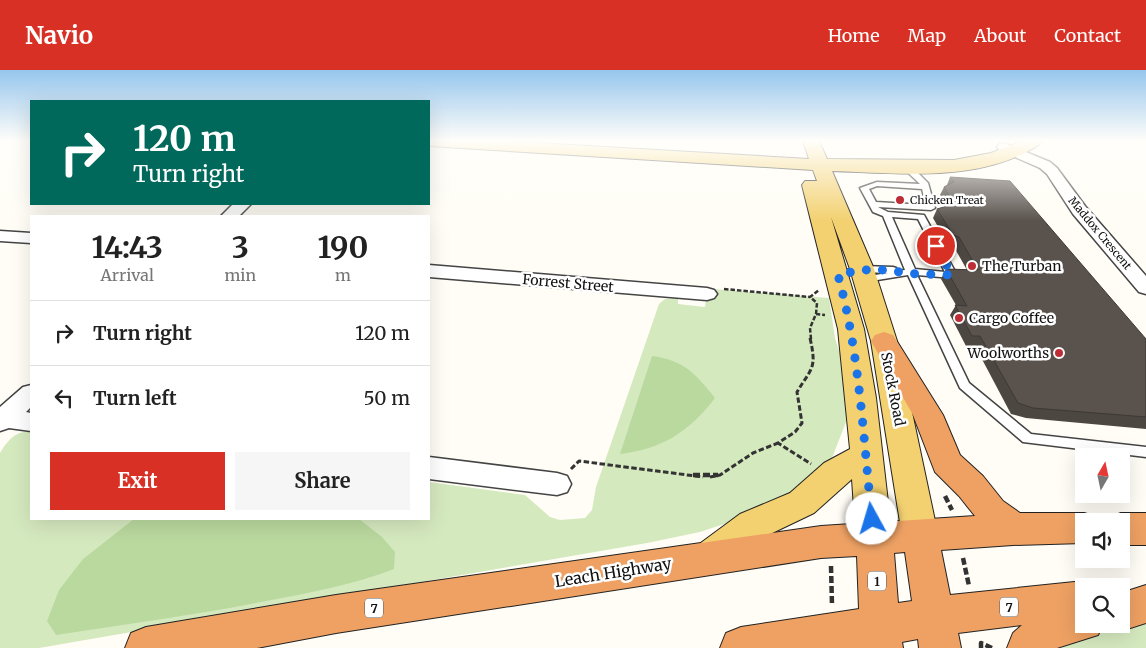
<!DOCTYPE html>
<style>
:root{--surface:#fff;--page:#f6f6f6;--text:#222;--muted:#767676;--line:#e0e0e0;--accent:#d93025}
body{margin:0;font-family:Merriweather,serif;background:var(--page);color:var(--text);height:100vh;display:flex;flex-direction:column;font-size:19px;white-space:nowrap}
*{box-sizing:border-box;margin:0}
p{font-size:16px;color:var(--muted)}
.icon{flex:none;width:28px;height:28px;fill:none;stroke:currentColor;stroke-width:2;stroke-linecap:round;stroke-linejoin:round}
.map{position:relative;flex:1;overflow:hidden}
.drawer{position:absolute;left:30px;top:145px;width:400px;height:305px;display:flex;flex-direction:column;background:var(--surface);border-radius:0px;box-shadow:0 5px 20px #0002}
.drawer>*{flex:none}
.hud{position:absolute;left:30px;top:30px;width:400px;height:105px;border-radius:0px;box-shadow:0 5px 20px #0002;background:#00695c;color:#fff;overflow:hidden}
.needle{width:32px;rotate:9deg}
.controls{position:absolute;left:1075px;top:378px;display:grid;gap:10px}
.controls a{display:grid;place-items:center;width:55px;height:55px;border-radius:0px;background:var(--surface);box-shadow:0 5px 20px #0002;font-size:25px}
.pin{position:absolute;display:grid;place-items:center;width:42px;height:42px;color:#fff;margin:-21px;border:2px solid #fff;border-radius:50%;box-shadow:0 1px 5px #0007}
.me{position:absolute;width:55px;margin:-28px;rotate:354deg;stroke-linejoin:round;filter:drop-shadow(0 0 4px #0008)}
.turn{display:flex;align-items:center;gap:18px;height:105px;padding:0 20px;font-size:22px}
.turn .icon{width:65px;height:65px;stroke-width:2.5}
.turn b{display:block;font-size:35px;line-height:42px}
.eta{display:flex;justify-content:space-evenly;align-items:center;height:85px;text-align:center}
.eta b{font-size:30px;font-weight:700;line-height:35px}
.cta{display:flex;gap:10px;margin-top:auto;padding:10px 20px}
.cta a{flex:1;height:58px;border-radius:0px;background:var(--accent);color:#fff;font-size:20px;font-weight:700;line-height:58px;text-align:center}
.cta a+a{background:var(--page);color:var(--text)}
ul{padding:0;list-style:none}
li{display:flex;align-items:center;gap:15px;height:65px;padding:0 20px;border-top:1px solid var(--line)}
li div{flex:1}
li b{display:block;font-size:19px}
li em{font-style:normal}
header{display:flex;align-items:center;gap:30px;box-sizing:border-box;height:70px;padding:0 25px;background:var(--accent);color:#fff}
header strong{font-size:24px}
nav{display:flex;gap:28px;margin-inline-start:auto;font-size:18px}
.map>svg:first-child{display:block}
.green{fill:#d5e9bf}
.forest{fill:#bad99f}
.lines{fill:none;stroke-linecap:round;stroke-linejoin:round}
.lane-casing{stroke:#444;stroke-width:3}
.street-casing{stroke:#444;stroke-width:3}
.primary-casing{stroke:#222;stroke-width:2}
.highway-casing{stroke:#222;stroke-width:2}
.path-far2{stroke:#333;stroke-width:2.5;stroke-dasharray:4.5 2;stroke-linecap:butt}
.path-far1{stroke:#333;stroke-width:3;stroke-dasharray:5.5 2.5;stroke-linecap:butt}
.path{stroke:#333;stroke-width:4.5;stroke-dasharray:7 3;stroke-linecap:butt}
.lane{fill:#fff;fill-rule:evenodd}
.street{fill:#fff;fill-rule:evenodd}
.primary{fill:#f3d171;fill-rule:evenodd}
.highway{fill:#eea163;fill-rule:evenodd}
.wall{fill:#4d4742}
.building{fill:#59524d;stroke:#3e3936}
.route{stroke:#1a73e8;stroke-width:9;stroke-dasharray:0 16.2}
.poi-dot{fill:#bd2d36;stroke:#fff;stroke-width:2}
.labels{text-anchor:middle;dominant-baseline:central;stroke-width:5;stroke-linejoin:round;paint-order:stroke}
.far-poi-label{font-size:11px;fill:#111;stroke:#fff;text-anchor:start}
.far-street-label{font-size:11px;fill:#111;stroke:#fff}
.shield{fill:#fff;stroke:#585858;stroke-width:1}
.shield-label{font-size:12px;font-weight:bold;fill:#111}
.poi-label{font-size:14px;fill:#111;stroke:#fff;text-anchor:start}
.street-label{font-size:14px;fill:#111;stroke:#fff}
.near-street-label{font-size:16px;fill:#111;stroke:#fff}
</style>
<header>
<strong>Navio</strong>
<nav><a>Home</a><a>Map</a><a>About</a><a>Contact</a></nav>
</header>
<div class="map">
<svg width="1146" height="578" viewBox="0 0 1146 578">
<rect width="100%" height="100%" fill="#fffdf5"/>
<path class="green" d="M713,219L829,228L835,268L846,303V352L832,388L807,418L778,436L700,462L647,473L39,578H0V383C7,371 16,360 31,362V449H429V412L525,425L550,447L560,450L585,448L592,440L596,417L659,234L665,229L678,228V234L705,237L706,229L714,230Z
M1146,550V578H1061L1106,555Z"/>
<path class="forest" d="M652,286C684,290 696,304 715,328C689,362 662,379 620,384Z
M134,449H359L382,467L395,482L394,499C352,515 309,523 266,531C196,545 126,554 56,565L47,551L59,520L83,489Z"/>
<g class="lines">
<defs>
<path id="lane" d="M900,91H906L928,113L935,138L931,140L878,137L888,142L924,145L957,205L952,208L917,205L969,313L1031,364L1146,377V387L1023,372L960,318L908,205L865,212L862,211L860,209L862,207L888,203L862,202L838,208L835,207V203L862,196L893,197L896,198L897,201L905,200L883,146L873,142L860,118L877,112L920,114L900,95ZM877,116L922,119L926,135L876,132L869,119ZM892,147L918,149L945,202L915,199Z"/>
<path id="street" d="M1004,73L1050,92L1057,98L1085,136L1146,206V224L1139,222L1073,144L1047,104L1040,98L999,80L997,77L999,74Z
M233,134H251L239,146H221Z
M0,161L31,163V173L0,171Z
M429,195L707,218L714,220L717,224L714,228L707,230L429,207Z
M31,315V337L26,342L31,343V361L9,358L0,361V337L23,317Z
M429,387L557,403L567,406L571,414L567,422L557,425L429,409Z"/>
<path id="primary" d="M429,71H504L809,89L803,71H819L827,89L954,90L991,83L1022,71H1042C1040,76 1033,78 1028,81C971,112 894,103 832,101L874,199L897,271L938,465L933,476L920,481L907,476L902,465L871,271L850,199L831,147L864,259L876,328L892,467L887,478L874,483L861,478L856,467L852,409L814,443L766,466L724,499L711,504L698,499L692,487L698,475L740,444L790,423L824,393L850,379L838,259L802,115L805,111H817L813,100L429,76Z"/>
<path id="highway" d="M884,262L893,265L943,345L960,385L983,406L1003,431L1020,443H1084L1097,447L1099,451H1084V473L1013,475L941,480L950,525L1084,511L1096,516H1084V554H1103L1098,565L1057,578H1007L1013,563L1022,555L958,563L961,578H919L918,569L902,572L903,578H720L726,563L741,557L859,539L857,486L821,488L336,563L257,578H125L131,563L146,557L336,525L821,456L975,446L959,426L935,402L913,345L871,271L875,265ZM905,482L912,531L898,533L894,483Z
M1121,443H1146V475H1121V451H1107L1108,448Z
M1146,515V553L1121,561L1107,556L1106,554H1121V523Z"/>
</defs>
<use href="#lane" class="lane-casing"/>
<use href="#street" class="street-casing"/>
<use href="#primary" class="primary-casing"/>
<use href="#highway" class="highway-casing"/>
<path class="path-far2" d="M724,219L810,227
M816,244L817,233L810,227L819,220
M811,269L810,258L816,244L825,245"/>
<path class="path-far1" d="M810,268C817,299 812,297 797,322L802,353L795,362L778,373L811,394
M571,399L579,391L703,407
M710,407L720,405L753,383L778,373"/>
<path class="path" d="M693,405H718
M945,426L952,440
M963,488L969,516
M831,496L832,535
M981,578V573L992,578"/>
<use href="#lane" class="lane"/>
<use href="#street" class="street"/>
<use href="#primary" class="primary"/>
<use href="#highway" class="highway"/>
</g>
<path class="wall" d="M950,107L1146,269V359L1026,348L1011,344L975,276H966L950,245L956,235L941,209L946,199L967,200L954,177L948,174L933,148L937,139L946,136L940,125L944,117L947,115Z"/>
<path class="building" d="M950,107L1010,111L1146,269V347L1033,338L1018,333L980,266H972L955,235L967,236L946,199L978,200L959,167L953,165L937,139L954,134L944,117L954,112Z"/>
<linearGradient id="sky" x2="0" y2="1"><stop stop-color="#96c6ed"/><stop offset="0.47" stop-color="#fffefa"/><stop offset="1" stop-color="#fffefa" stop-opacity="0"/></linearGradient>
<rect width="1146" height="151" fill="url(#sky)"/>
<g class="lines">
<path class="route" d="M872,449C863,367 860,285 838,205C863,199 875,198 900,202C915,205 936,204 952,205L936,176"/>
</g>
<g class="poi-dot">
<circle cx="900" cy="130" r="5"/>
<circle cx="972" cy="196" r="5"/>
<circle cx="959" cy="248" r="5"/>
<circle cx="1059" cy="283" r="5"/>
</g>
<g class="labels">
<g class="far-poi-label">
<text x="910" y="130">Chicken Treat</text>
</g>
<g class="far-street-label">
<text transform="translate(1100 163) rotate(50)">Maddox Crescent</text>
</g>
<g class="shield">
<rect x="868" y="501.5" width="18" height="19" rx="4"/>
<rect x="1000" y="527.5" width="18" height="19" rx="4"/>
<rect x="365" y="528.5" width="18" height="19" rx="4"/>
</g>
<g class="shield-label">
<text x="877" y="511">1</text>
<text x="1009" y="537">7</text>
<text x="374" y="538">7</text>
</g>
<g class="poi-label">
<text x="982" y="196">The Turban</text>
<text x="969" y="248">Cargo Coffee</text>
<text x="1049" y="283" text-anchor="end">Woolworths</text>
</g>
<g class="street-label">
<text transform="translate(568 213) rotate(5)">Forrest Street</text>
<text transform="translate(893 319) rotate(79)">Stock Road</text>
</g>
<g class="near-street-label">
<text transform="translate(613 502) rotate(-9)">Leach Highway</text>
</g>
</g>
</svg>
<div class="controls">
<a><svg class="needle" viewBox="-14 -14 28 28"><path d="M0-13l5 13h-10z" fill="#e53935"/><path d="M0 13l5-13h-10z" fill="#767676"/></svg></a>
<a><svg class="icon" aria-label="sound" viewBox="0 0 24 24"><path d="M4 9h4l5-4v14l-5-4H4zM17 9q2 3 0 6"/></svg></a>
<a><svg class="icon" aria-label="search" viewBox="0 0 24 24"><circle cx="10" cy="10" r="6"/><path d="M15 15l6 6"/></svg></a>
</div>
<div class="pin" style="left:936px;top:176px;background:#d93025"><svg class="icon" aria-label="arrive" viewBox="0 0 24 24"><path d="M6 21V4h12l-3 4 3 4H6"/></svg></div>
<svg class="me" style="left:872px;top:449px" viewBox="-20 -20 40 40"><circle r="19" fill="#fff"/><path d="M0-13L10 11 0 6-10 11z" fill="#1a73e8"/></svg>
<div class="hud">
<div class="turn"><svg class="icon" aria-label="right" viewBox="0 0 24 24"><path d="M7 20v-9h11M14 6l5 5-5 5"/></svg><div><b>120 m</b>Turn right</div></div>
</div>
<section class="drawer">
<div class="eta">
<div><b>14:43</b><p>Arrival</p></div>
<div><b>3</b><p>min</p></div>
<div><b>190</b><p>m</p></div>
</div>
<ul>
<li><svg class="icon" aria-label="right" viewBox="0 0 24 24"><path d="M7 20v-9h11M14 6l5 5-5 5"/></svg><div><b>Turn right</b></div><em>120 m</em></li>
<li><svg class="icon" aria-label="left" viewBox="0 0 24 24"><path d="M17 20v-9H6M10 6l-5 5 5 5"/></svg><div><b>Turn left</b></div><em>50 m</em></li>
</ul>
<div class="cta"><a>Exit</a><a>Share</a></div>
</section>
</div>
